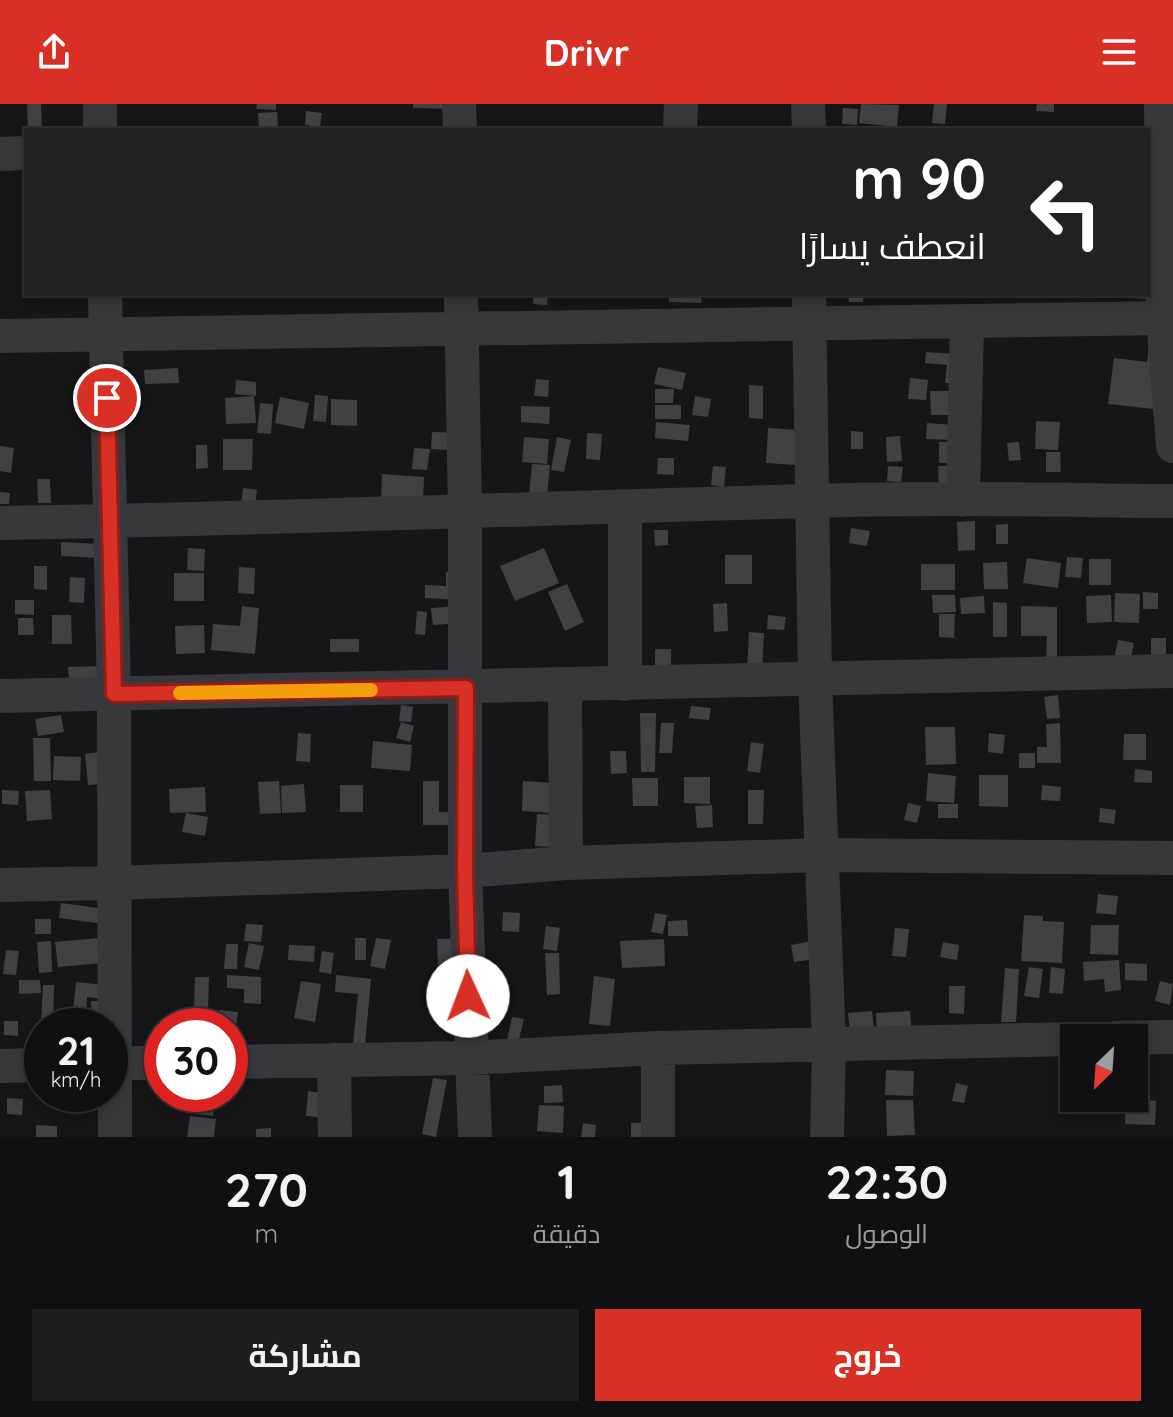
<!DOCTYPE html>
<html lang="ar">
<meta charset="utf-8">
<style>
:root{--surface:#101012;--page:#1e1e20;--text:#f1f3f6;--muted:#9c9d9f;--line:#303032;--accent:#d93025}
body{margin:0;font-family:Quicksand,Cairo,sans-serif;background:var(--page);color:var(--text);direction:rtl;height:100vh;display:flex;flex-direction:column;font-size:30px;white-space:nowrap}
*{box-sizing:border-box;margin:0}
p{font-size:26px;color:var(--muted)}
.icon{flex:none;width:44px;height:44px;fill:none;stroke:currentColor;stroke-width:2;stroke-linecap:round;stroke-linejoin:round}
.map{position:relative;height:1033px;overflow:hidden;direction:ltr}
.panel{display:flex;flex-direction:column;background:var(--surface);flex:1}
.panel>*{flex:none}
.top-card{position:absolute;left:24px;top:24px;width:1126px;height:168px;border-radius:0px;box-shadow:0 4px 12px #0003,0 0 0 2px var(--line);direction:rtl;background:#202124;color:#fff;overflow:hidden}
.needle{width:52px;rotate:205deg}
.tools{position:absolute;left:1060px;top:920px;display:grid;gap:16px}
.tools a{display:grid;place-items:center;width:88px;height:88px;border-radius:0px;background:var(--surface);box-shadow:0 4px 12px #0003,0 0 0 2px var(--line);font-size:40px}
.speed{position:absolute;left:24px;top:904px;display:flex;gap:16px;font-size:40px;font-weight:700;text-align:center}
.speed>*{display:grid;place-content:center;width:104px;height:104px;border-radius:50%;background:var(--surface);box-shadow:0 4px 12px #0003,0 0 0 2px var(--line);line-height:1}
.speed small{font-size:20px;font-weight:400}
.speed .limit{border:12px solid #d22;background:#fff;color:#111}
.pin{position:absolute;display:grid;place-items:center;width:68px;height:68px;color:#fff;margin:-34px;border:4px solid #fff;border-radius:50%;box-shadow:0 2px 8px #0007}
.me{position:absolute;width:88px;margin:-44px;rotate:358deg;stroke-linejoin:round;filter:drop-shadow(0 0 6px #0008)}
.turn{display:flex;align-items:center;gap:28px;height:168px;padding:0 32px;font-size:36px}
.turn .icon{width:104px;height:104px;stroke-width:2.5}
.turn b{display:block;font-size:56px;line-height:68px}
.eta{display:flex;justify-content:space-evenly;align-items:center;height:136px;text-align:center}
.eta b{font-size:48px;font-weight:700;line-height:56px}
.cta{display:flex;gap:16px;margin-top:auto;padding:16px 32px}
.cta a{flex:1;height:92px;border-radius:0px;background:var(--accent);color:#fff;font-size:32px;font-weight:700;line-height:92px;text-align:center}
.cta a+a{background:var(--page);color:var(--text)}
header{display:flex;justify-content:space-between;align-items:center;height:104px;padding:0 32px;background:var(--accent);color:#fff;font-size:36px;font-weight:700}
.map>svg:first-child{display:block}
.building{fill:#404145}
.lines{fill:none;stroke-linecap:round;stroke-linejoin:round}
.minor{stroke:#37383d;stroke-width:34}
.route-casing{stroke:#8d1f18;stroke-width:20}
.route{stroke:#d93025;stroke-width:14}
.slow{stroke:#f59e0b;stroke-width:14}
</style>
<header><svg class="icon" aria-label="menu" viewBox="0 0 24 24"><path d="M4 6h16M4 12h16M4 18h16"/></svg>Drivr<svg class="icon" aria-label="share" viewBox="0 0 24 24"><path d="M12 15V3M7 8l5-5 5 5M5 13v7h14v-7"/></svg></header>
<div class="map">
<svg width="1173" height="1033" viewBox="0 0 1173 1033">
<rect width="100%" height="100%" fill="#161618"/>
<path class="building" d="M27,0H41L42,26H28Z
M257,0H276V6L256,5Z
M413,0H461V5L413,4Z
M861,0L899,1L897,23L859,19Z
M934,0H947L945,20L932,19Z
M1037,0H1054V8L1036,7Z
M843,4L858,5L857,21L842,20Z
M306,7L322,9L320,23L305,21Z
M277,8L278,26H259L258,9Z
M534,190H548L547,201L533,200Z
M669,190H702L701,199L669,198Z
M848,190H863V198H849Z
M1114,190H1148V195L1114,193Z
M1149,241L1162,306L1108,300L1114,254L1147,258Z
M926,248L954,250L951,279H945L947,261L925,259Z
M658,263L686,269L682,286L654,280Z
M178,264L179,279L145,280L144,266Z
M910,274L928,276L926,296L908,295Z
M536,275L549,276L548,293L534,292Z
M236,276L256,278V292L235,290Z
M749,281L763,282V315L749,314Z
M655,285H674L673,299H655Z
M930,287H953L954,311H931Z
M315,291L328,292L326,318L313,317Z
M254,292L256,319L226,320L225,294Z
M695,292L711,295L708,313L692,311Z
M280,293L309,299L304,325L275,319Z
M331,295L357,296V322L331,321Z
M260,299L273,300L271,330L257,329Z
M655,301H681V315H655Z
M521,302L550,303L549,320L521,318Z
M1036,317L1060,318L1058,346L1035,345Z
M656,318L690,321L688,337L655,334Z
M927,319L954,321L953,336L926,335Z
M768,324L798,326L796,361L766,359Z
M851,327L863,328V345H851Z
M432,328L464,329L463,347L431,345Z
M587,329L602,330L600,356L586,355Z
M900,332L902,357L887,358L886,333Z
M524,333L549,335L547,360L522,358Z
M557,333L571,336L564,368L551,366Z
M223,335H253L252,366H223Z
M939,338H955V359H939Z
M1019,338L1021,356L1009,357L1007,339Z
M196,341H207L208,364L196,365Z
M0,342L14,344L11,369L0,367Z
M414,344L430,345L427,366L412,365Z
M1046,348H1060L1061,368H1046Z
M658,354H674V371L657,370Z
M532,360L550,361L547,393L529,391Z
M713,362L726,363L724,383L711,381Z
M888,362L903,363L901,378L887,377Z
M938,362H954L955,386H939Z
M382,370L424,373L423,399L381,397Z
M37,375H50L51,399H38Z
M243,384L257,386L255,403L241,401Z
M0,388L10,389L9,400H0Z
M975,417V446L958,447L957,418Z
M1008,420V440H996V421Z
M851,424L870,427L867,442L849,439Z
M654,426H668V441L655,442Z
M61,438L100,440L99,454L61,452Z
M188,444L205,445L204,467L187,466Z
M544,444L559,479L515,497L500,462Z
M725,451H752V480H725Z
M1067,453L1083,454L1081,474L1065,473Z
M1027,454L1061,459L1058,484L1023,479Z
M1089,455H1111V481H1089Z
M1007,458L1008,485H984L983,459Z
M921,460H955V486H921Z
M34,462H47V486L34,485Z
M239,463L255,464L254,490L238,489Z
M446,468L463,469L462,496L425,494V481L446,482Z
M174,469H204V497H174Z
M70,473L85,474L84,499L69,498Z
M567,480L584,518L565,527L548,488Z
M1143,488L1158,489V505H1143Z
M1115,489L1140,490L1139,519L1114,518Z
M932,491H955L956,508L933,509Z
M1111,491L1112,518L1087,519L1086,492Z
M984,492L985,509L961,510L960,494Z
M15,496H34V511L15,510Z
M993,498L1007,499V533H993Z
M727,499L728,527L714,528L713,500Z
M242,502L259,504L255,550L211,546L213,520L240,522Z
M462,502L463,519L433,521L431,504Z
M1021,502L1057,503V558H1046L1047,532H1021Z
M417,507L427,508L425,531L415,530Z
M939,510H955L954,534L939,533Z
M52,511H71L72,540H52Z
M768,511L786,513L784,526L767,525Z
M18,514H33L34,531H18Z
M204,521L205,549L176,550L175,522Z
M749,528L764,529L762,568L747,567Z
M1151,534H1166V553L1151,552Z
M330,535H359V548H330Z
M1118,536L1134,539L1130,559L1114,555Z
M655,545H671V564H655Z
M100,562L101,575L69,577L68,563Z
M1058,591L1060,614L1047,615L1044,593Z
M401,601L413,603L411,618L399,617Z
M691,602L711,604L709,616L689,614Z
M640,609H656L655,668H641Z
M61,611L64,628L38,632L35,615Z
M401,618L414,622L410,638L396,634Z
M661,619H674L672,649H659Z
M1060,619L1061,659H1037V643H1047L1046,620Z
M925,623H955L956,660L926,661Z
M298,629L311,630L310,658L296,657Z
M989,629L1005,631L1003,650L988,648Z
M1124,630H1146V656H1123Z
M33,634H50L51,677H34Z
M373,637L412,641L410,667L371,664Z
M751,638L764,640L760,669L747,667Z
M610,647H626L627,669L611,670Z
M100,648L103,680L88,681L85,650Z
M1019,649H1035V664H1019Z
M54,652L81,653L80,677L53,676Z
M1135,665L1152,667V679L1134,678Z
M928,669L956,672L954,699L926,697Z
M979,671H1008V703L979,702Z
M684,673H710V700L684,699Z
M632,674H658V702H633Z
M279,677L281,709L260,710L258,678Z
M423,677H439V708H451V721H423Z
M523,677L554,679L553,709L522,707Z
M304,680L306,708L282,709L281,682Z
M340,681H363V708H340Z
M1042,681L1061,683L1060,697L1041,696Z
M205,683L206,708L170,709L169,685Z
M2,686L19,687L18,701L2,700Z
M50,686L52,715L27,717L25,687Z
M748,686H764L763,720H748Z
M908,699L921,702L917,719L904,716Z
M938,700H958V714H938Z
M712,701L713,723L697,724L695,702Z
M1100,704L1116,706L1114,720L1099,718Z
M186,709L208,713L205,732L182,728Z
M537,710L556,711L555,743L535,742Z
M1098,790L1118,792L1116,811L1096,809Z
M61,799L106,805L104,820L59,814Z
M503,808L520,809L519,828L502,827Z
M655,809L667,811L663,830L651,828Z
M1024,811L1043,812V817L1064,818L1062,859L1021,857Z
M35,815H51V830H35Z
M687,816L688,832H668V817Z
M246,820L263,821L261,838L244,837Z
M1091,821H1119L1118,851L1090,850Z
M546,822L560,824L557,847L543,845Z
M895,824L909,825L906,853L892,852Z
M100,834L102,859L58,863L55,838Z
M355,834H366V856H355Z
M376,834L391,836L385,865L370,862Z
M473,834V862L438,863L437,835Z
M664,835L665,862L622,864L620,837Z
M818,836L821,854L794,858L791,841Z
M51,837L52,868L39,869L37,838Z
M943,838L959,841L957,856L940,853Z
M249,839L264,842L259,866L244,863Z
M226,840H238L237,865H224Z
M289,841L315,842L314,858L288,856Z
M6,846L19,847L16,871L3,870Z
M322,847L334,849L331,870L319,868Z
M545,849H559L560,890L547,891Z
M1119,856L1121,886L1105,888L1104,875L1084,877L1083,858Z
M1125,859L1147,860V877L1125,876Z
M1029,863L1043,865L1039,894L1024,892Z
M1051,863L1065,865L1063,890L1049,889Z
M1005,864L1019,865L1016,918H1001Z
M227,871L261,873V900L244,899V885L227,884Z
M336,871L371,875L365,941L353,940L358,890L335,888Z
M594,872L615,875L610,922L589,920Z
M195,873H209L208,904L194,903Z
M19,876H40L41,889L19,890Z
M301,877L321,880L315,918L294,914Z
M1160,877L1173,880L1170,901L1155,897Z
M76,878L106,881L105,895L87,893L86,909L73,908Z
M43,881H54L53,922H41Z
M949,882H965L964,910L949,909Z
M91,897H107V916H91Z
M219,906L238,908L236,925H230V922H217Z
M872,907L875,935L851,938L848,909Z
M910,907L912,932L877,934L876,909Z
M512,913L524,915L518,939L507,936Z
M4,917H18V932L4,931Z
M886,966L914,967L913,992L885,991Z
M433,974L447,976L436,1033L422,1030Z
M956,979L968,982L964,999L952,997Z
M562,981L563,998L544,999V982Z
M308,987L321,989L319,1013L306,1012Z
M197,990H215L213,1012L195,1010Z
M7,994L23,995L22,1011L7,1010Z
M1126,995L1156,997L1155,1021L1125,1020Z
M886,996H913L915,1031L887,1032Z
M539,1001L564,1002L563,1029L537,1027Z
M190,1012L216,1015L214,1033H187Z
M583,1019L596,1021L595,1033H581Z
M631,1019H647V1033H631Z
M36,1021L57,1022V1033H36Z
M271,1024V1033H256V1025Z"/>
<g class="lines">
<path class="minor" d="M100,0V26
M459,0L460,26
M808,0L809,26
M1161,0L1163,214L1173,342
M680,26L681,0
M0,50L26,49
M105,190L114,590L115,1033
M461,190L465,406V767L475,1033
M809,190L815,575L829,940L827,1033
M0,232L1163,214
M963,396L967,218
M625,404V580
M0,419C270,415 540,404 810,397C931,393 1052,396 1173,397
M565,582L566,759
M0,592L1173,567
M0,781L112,779L465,767L566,759L823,751L1173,754
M1115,934L1173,933
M334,956L335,1033
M230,958L470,954L658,944L1074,935
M110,959H162
M0,962L42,961
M658,1033V944"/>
</g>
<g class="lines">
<defs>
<path id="route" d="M107,294L114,590L466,584L465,767L468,892"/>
</defs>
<use href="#route" class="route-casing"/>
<use href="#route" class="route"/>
<path class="slow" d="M180,589L371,586"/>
</g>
</svg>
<div class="tools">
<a><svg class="needle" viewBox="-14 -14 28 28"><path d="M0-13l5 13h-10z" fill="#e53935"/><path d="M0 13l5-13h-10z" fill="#9c9d9f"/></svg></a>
</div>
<div class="speed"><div>21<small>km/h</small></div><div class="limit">30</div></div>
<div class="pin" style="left:107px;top:294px;background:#d93025"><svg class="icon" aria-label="arrive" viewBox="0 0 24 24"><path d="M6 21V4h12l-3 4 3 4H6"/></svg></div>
<svg class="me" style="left:468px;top:892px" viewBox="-20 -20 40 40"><circle r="19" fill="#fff"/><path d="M0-13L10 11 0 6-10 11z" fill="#d93025"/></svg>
<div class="top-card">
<div class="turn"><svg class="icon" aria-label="left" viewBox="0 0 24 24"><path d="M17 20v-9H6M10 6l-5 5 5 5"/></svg><div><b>90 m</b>انعطف يسارًا</div></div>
</div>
</div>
<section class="panel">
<div class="eta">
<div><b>22:30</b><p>الوصول</p></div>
<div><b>1</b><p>دقيقة</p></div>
<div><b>270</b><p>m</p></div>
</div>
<div class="cta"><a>خروج</a><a>مشاركة</a></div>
</section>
